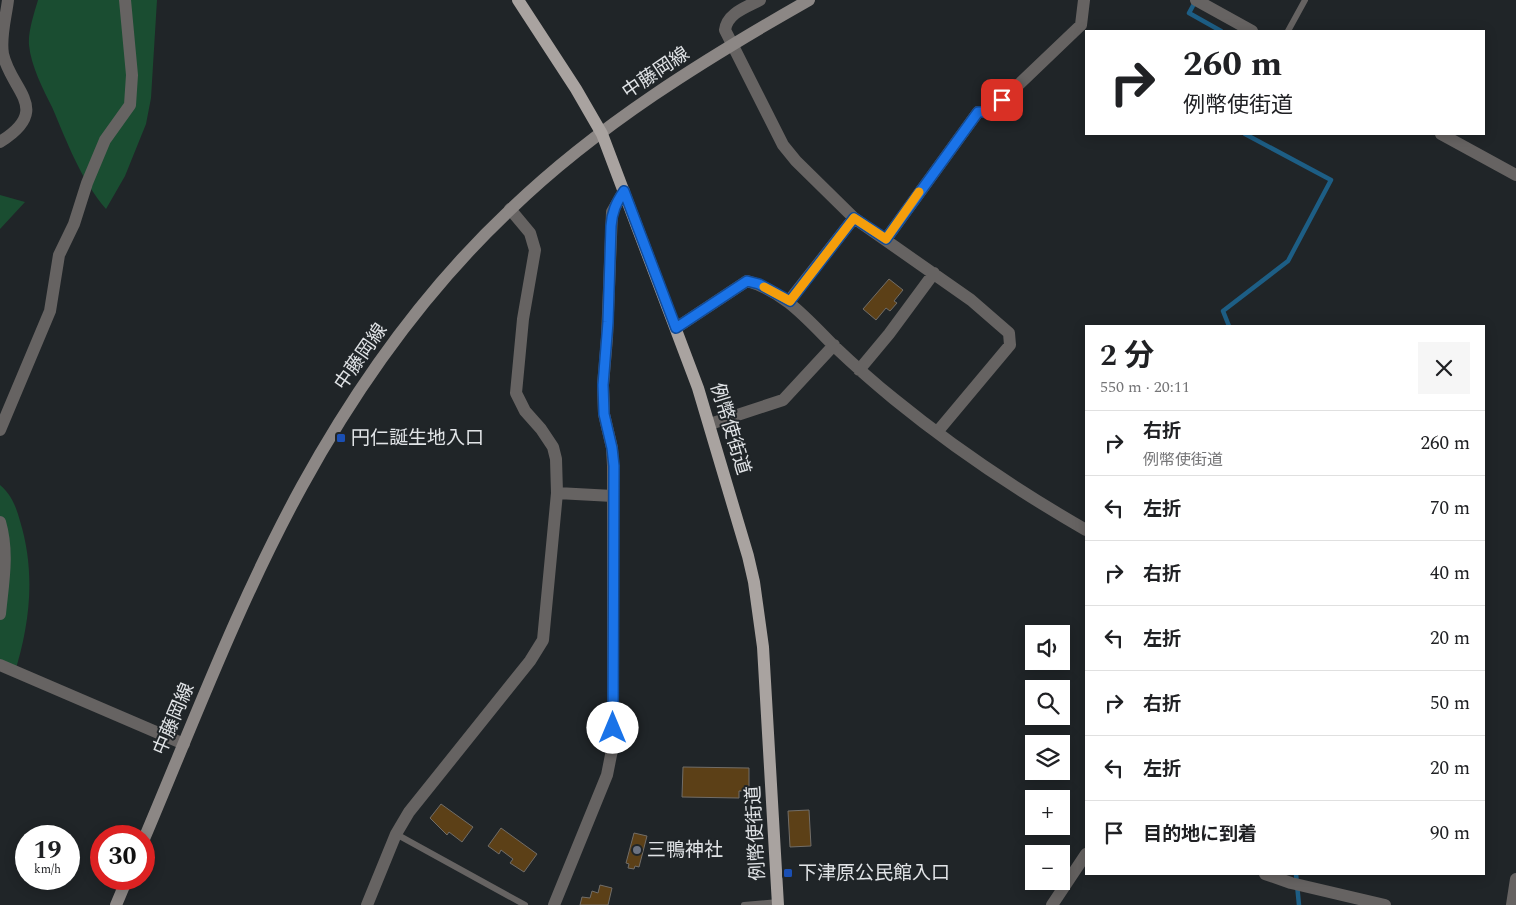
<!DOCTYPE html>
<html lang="ja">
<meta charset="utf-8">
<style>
:root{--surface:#fff;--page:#f6f6f6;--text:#202124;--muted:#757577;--line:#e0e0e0}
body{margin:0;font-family:Spectral,"Noto Sans JP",serif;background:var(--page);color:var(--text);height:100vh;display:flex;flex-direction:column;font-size:19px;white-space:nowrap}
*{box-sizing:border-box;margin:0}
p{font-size:16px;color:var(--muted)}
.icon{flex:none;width:28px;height:28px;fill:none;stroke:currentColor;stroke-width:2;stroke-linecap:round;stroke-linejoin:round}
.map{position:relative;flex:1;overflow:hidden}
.side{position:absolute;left:1085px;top:325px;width:400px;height:550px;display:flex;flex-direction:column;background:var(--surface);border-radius:0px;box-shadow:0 2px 12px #0003}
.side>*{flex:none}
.hud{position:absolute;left:1085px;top:30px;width:400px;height:105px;border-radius:0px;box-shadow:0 2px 12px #0003;background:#fff;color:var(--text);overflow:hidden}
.tools{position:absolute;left:1025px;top:625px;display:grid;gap:10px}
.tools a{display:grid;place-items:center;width:45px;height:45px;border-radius:0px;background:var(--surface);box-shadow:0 2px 12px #0003;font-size:25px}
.speed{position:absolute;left:15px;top:825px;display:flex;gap:10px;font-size:25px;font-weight:700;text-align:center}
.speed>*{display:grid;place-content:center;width:65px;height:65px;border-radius:50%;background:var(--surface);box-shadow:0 2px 12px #0003;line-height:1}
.speed small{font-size:12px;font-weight:400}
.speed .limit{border:8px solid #d22;background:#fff;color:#111}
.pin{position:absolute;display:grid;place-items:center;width:42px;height:42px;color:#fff;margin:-21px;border-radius:10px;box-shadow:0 2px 8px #0006}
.me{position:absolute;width:55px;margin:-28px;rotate:0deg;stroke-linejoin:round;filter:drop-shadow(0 0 4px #0008)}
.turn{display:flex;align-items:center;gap:18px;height:105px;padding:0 15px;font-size:22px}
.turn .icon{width:65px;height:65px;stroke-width:2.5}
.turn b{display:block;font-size:35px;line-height:42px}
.round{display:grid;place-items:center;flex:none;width:52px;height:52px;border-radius:0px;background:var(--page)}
.head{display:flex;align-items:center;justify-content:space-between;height:85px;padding:0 15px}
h1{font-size:30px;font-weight:700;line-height:38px}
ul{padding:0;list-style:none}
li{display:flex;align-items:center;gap:15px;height:65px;padding:0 15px;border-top:1px solid var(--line)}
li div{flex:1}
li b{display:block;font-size:19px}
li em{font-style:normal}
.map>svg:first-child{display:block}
.green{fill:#1a4d31}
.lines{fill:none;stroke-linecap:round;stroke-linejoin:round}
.stream{stroke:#1d5e85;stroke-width:4.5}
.building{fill:#5c4017;stroke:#716d68}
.lane{stroke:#666362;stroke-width:6}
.street{stroke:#666362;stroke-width:12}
.secondary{stroke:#8c8785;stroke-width:12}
.primary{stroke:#a9a3a0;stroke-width:12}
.route-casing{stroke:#114b97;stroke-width:12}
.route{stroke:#1a73e8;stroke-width:9}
.slow{stroke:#f59e0b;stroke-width:9}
.transit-dot{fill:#1a4fb4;stroke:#202528;stroke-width:2}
.worship-dot{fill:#6b7280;stroke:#202528;stroke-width:2}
.labels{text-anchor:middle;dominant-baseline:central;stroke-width:4;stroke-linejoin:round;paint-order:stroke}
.street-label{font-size:19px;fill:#e0e3e6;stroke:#202528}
.poi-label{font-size:19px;fill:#e0e3e6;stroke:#202528;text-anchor:start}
</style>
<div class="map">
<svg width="1516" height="905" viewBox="0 0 1516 905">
<rect width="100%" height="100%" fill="#202528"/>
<path class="green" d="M38,0H157L151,98L146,124L125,176L106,209C81,180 67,142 52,107C43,89 31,66 29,45C28,31 34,14 38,0Z
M0,195L25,202L0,229Z
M0,485C12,495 16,507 20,521C36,573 30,624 14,675L0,668Z"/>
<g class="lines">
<path class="stream" d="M1195,2L1189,13L1221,31
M1229,326L1223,311L1288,261L1331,180L1245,134
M1296,874L1299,905"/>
</g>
<path class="building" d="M889,279L903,290L894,301L897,303L890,311L886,308L876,320L863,309Z
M683,767L749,768V791H739V798L682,797Z
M441,804L473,827L462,842L449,832L447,835L430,818Z
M809,810L811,846L790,847L788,811Z
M501,828L537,854L524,872L510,863L513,859L501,850L499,854L488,846Z
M634,833L647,836L639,867L635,866L634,869L628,868L629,864L626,863Z
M600,885L612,888L608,905H580L582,897L590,898L592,891L598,893Z"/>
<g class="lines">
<path class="lane" d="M1288,31L1305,0
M396,834L525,905
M744,905L778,902"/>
<path class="street" d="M760,0C747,7 727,13 725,30L783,145L796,161L854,218L971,300L1009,333L1010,345L938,431
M1196,0L1252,31
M1441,134L1516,175
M0,142C53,109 11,91 3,54C0,37 6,17 8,0
M886,239L978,112H990L1081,25L1084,0
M789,301L854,218
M676,328L747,281C784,291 808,320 834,346C854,365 873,382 894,399C954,448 1020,492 1086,530
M859,370L889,334L934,273
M710,424L783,400L834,345
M0,430L50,311L59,255L74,224L87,183L105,140L130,105L132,75L125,0
M557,493L613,496
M0,522C9,553 3,583 0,614
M0,665L184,744
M1265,874L1291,883L1385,905
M367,905L396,834L409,812L530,661L543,640L557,493L556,459L553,447L541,429L525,411L516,393L523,319L535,250L530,233L510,209
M554,905L607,775L613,745V466L612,448L604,414L603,385L607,338L612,212L624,191
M1052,905L1086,854
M1512,905L1516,879"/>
<path class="secondary" d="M144,839C194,721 240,599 302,486C358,384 426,289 511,209C598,125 705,59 809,0
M116,905L127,879"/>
<path class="primary" d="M518,0L576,89L602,134L698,388L748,556L754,582L763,647L778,905"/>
</g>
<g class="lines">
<defs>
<path id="route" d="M613,728L614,466L612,448L604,414L603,385L608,322L611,226C612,212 616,203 624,191L676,328L747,281L759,284L790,301L854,218L886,239L978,112H990L1002,100"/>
</defs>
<use href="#route" class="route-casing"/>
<use href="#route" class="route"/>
<path class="slow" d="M764,287L790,301L854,218L886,239L919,192"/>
</g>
<g class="transit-dot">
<rect x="336" y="433" width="10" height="10" rx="2.5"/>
<rect x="783" y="868" width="10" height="10" rx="2.5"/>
</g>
<circle class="worship-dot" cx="637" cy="850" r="5"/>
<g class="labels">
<g class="street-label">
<text transform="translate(656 73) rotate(-34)">中藤岡線</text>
<text transform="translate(361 357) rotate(-55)">中藤岡線</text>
<text transform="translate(730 429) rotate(73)">例幣使街道</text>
<text transform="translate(174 719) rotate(-67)">中藤岡線</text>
<text transform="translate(756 833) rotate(-93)">例幣使街道</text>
</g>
<g class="poi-label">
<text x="351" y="438">円仁誕生地入口</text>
<text x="647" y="850">三鴨神社</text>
<text x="798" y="873">下津原公民館入口</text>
</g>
</g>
</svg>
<div class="tools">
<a><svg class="icon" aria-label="sound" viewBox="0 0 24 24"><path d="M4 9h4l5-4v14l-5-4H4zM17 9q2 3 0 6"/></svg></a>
<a><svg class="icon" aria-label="search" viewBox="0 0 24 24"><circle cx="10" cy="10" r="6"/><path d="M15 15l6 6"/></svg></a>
<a><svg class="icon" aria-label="layers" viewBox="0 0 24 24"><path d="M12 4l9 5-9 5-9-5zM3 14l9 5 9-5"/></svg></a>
<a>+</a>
<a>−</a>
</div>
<div class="speed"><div>19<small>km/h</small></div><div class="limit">30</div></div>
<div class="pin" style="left:1002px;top:100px;background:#d93025"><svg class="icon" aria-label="arrive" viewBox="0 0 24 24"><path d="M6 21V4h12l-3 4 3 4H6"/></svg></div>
<svg class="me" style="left:613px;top:728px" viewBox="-20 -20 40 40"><circle r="19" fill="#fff"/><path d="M0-13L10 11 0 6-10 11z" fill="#1a73e8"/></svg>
<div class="hud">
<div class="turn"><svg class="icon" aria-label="right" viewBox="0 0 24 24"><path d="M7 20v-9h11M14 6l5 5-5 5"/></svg><div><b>260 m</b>例幣使街道</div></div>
</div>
<section class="side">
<div class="head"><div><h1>2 分</h1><p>550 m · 20:11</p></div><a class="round"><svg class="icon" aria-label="close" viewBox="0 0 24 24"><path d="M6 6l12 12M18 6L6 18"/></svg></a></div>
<ul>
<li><svg class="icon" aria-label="right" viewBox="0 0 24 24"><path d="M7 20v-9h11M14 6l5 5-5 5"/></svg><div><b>右折</b><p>例幣使街道</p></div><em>260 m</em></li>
<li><svg class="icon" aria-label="left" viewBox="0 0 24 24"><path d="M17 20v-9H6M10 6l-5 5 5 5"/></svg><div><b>左折</b></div><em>70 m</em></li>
<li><svg class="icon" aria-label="right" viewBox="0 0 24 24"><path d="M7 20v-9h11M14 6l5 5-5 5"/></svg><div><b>右折</b></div><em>40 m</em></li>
<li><svg class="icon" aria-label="left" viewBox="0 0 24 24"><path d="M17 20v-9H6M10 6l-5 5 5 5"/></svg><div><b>左折</b></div><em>20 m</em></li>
<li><svg class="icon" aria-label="right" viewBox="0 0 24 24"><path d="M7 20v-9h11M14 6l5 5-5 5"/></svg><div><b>右折</b></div><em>50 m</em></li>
<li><svg class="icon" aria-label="left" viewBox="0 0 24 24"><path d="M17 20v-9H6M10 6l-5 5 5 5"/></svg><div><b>左折</b></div><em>20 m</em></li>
<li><svg class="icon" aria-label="arrive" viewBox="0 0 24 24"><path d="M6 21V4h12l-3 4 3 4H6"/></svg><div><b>目的地に到着</b></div><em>90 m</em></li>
</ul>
</section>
</div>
